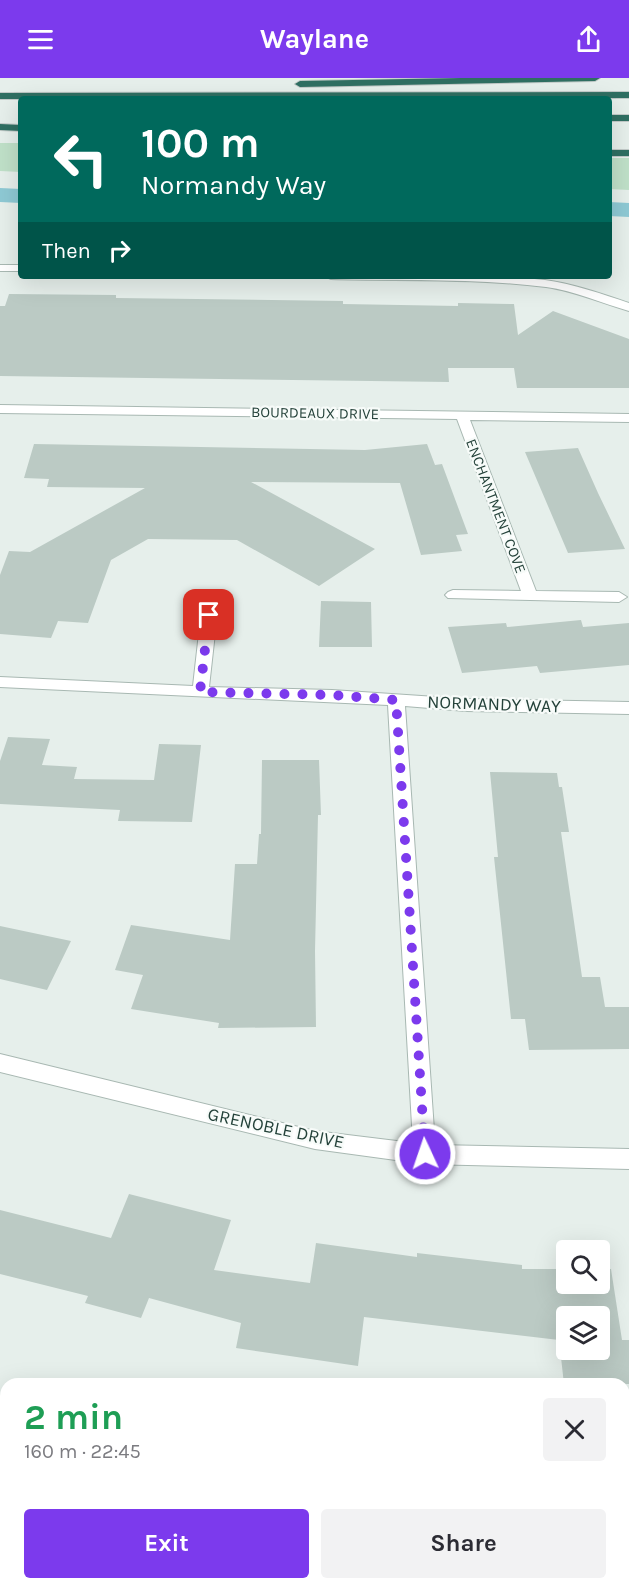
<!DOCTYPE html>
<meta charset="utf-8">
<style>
:root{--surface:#fff;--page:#f2f2f3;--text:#2b2b33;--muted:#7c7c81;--accent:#7c3aed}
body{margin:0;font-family:Karla,sans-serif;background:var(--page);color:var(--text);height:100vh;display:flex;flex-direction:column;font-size:22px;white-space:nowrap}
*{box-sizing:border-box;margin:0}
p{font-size:20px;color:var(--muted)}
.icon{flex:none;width:33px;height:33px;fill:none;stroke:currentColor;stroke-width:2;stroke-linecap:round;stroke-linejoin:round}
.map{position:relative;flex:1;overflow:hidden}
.panel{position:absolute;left:0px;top:1300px;width:630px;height:212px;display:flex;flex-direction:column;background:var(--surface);border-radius:18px 18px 0 0;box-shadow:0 6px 24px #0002}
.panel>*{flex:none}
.guide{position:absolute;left:18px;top:18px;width:594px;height:183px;border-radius:6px;box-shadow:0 6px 24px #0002;background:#00695c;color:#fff;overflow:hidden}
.fabs{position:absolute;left:556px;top:1162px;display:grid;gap:12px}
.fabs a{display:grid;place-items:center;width:54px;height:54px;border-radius:6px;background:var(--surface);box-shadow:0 6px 24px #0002;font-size:30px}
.pin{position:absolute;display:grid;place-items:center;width:51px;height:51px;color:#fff;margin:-26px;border-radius:12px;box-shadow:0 3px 9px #0006}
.me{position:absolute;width:66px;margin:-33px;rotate:357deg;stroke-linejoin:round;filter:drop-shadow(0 0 4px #0008)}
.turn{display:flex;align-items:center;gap:21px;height:126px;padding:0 24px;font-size:27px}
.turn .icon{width:78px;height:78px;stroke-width:2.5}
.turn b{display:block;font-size:42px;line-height:51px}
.then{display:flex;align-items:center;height:57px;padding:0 24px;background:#0003;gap:12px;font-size:22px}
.round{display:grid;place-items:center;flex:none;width:63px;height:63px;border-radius:6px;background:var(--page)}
.summary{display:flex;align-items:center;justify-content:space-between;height:102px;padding:0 24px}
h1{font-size:36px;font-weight:700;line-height:45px;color:#1e9e55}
.action{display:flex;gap:12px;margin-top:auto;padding:12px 24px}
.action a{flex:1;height:69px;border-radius:6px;background:var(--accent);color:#fff;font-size:24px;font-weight:700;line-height:69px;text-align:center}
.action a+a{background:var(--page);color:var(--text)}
header{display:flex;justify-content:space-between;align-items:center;height:78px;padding:0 24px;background:var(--accent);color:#fff;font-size:27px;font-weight:700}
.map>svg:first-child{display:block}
.green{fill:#bfe0c8}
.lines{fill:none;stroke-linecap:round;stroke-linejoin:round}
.canal{fill:#8ec9d4;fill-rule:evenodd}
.building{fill:#bbcac4;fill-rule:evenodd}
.minor-casing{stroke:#a8b8b2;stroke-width:2}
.highway-casing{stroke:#c2cac8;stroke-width:2}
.path{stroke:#86b3a5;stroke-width:5;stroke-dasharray:4 6;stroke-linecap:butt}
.minor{fill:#fff;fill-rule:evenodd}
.highway{fill:#2f6f62;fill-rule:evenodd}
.route{stroke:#7c3aed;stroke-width:10;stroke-dasharray:0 18}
.labels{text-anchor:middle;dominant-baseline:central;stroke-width:4.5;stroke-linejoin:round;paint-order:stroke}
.far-street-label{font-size:15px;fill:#24423a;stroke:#f7fbf9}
.street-label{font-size:18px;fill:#24423a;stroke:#f7fbf9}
</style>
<header><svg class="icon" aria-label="menu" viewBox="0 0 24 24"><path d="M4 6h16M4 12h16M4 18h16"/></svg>Waylane<svg class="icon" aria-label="share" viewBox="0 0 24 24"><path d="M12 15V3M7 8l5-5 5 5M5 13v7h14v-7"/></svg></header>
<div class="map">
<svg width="629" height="1511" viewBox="0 0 629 1511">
<rect width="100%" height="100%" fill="#e6efeb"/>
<path class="green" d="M0,65H21V94L0,93Z
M609,80H629V112L609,111Z"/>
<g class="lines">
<path class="canal" d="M0,110L21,111V125L0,124Z
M609,124L629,125V139L609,138Z"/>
</g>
<path class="building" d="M9,216L116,217V220L343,223V226L458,228V225L514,226L518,257L553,233L629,261V310H517L514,290H448L449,304L0,298V228H5Z
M34,366L365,372L427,366L435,387L442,386L468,456L456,457L462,473L421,477L400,405L251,404L375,471L319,508L237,462L148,461L111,482L88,545L58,543L51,560L0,556V497L9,473L30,474L145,410L47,409L49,401L24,400Z
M578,370L598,415L625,471L568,475L525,374Z
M321,523L371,524L372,569H319Z
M581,542L583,549L629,545V587L540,595L537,588L462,595L448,549L506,545L507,549Z
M8,659L50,661L42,687L77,689L74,701L154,702L159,666L201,667L192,744L118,743L120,732L0,726V683Z
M262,682H319L321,737H318L315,873L316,949L218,950L219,945L131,931L143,897L115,892L131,847L230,862L235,786H257L259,756H261Z
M490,694L557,695L559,709H562L569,754H561L582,899H600L605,929H629V971L529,972L525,941H511L494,779H498Z
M0,848L71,863L47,912L0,901Z
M129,1116L231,1142L214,1192L310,1205L316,1165L417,1179V1175L522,1187V1191H567V1206H600V1191H611L622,1262H629V1306H564L559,1262L364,1239L358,1288L236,1270L241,1245L149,1220L141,1240L85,1225L88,1218L0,1196V1132L111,1160ZM567,1239H600V1272H567Z"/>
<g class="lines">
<defs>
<path id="minor" d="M0,187H21V193H0Z
M325,198C398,198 473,194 545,202C574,206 602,216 629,225V233C601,225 575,213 546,209C475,200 402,203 331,201Z
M0,327L629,336V344L470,342L536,513L619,514L627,519L619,524L448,520L445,517L448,514L453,512L521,513L457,341L0,335Z
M209,532L217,537L209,609L332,612L466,621L629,624V636L466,633L405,628L435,1067L629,1071V1091L425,1086L315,1071L0,994V976L315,1053L413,1065L388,627L0,609V599L193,608L201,537Z
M107,1506H133L131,1511H105Z"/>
<path id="highway" d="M460,0H600L595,3L300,9L295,6L300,3Z
M629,14V20L0,21V15Z
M609,37H629V43H609Z
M0,46L21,47V53L0,52Z
M609,72H629V78H609Z"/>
</defs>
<use href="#minor" class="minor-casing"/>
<use href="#highway" class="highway-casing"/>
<path class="path" d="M23,1511L25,1506
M214,1511L216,1506"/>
<use href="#minor" class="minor"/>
<use href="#highway" class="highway"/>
</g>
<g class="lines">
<path class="route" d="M209,537L200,614L332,617L396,622L425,1076"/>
</g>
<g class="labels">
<g class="far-street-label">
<text transform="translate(315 335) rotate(1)">BOURDEAUX DRIVE</text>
<text transform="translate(496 428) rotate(69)">ENCHANTMENT COVE</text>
</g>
<g class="street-label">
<text transform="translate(494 626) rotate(2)">NORMANDY WAY</text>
<text transform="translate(276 1050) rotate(12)">GRENOBLE DRIVE</text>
</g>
</g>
</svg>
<div class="fabs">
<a><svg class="icon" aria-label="search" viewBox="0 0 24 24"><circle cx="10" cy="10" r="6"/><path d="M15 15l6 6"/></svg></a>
<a><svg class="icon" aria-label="layers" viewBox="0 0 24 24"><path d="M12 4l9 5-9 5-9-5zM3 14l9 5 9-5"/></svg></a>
</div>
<div class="pin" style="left:209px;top:537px;background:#d93025"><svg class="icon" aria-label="arrive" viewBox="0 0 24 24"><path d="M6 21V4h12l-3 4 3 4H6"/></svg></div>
<svg class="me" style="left:425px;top:1076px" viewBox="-20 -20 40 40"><circle r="17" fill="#7c3aed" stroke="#fff" stroke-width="3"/><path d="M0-11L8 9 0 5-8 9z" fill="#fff"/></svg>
<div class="guide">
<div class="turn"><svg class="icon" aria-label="left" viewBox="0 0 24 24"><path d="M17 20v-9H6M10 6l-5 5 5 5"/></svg><div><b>100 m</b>Normandy Way</div></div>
<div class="then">Then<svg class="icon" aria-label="right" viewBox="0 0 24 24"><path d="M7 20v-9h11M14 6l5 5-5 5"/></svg></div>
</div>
<section class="panel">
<div class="summary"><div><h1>2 min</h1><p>160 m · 22:45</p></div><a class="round"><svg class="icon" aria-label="close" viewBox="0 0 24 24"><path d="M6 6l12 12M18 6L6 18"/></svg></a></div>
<div class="action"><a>Exit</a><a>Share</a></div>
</section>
</div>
